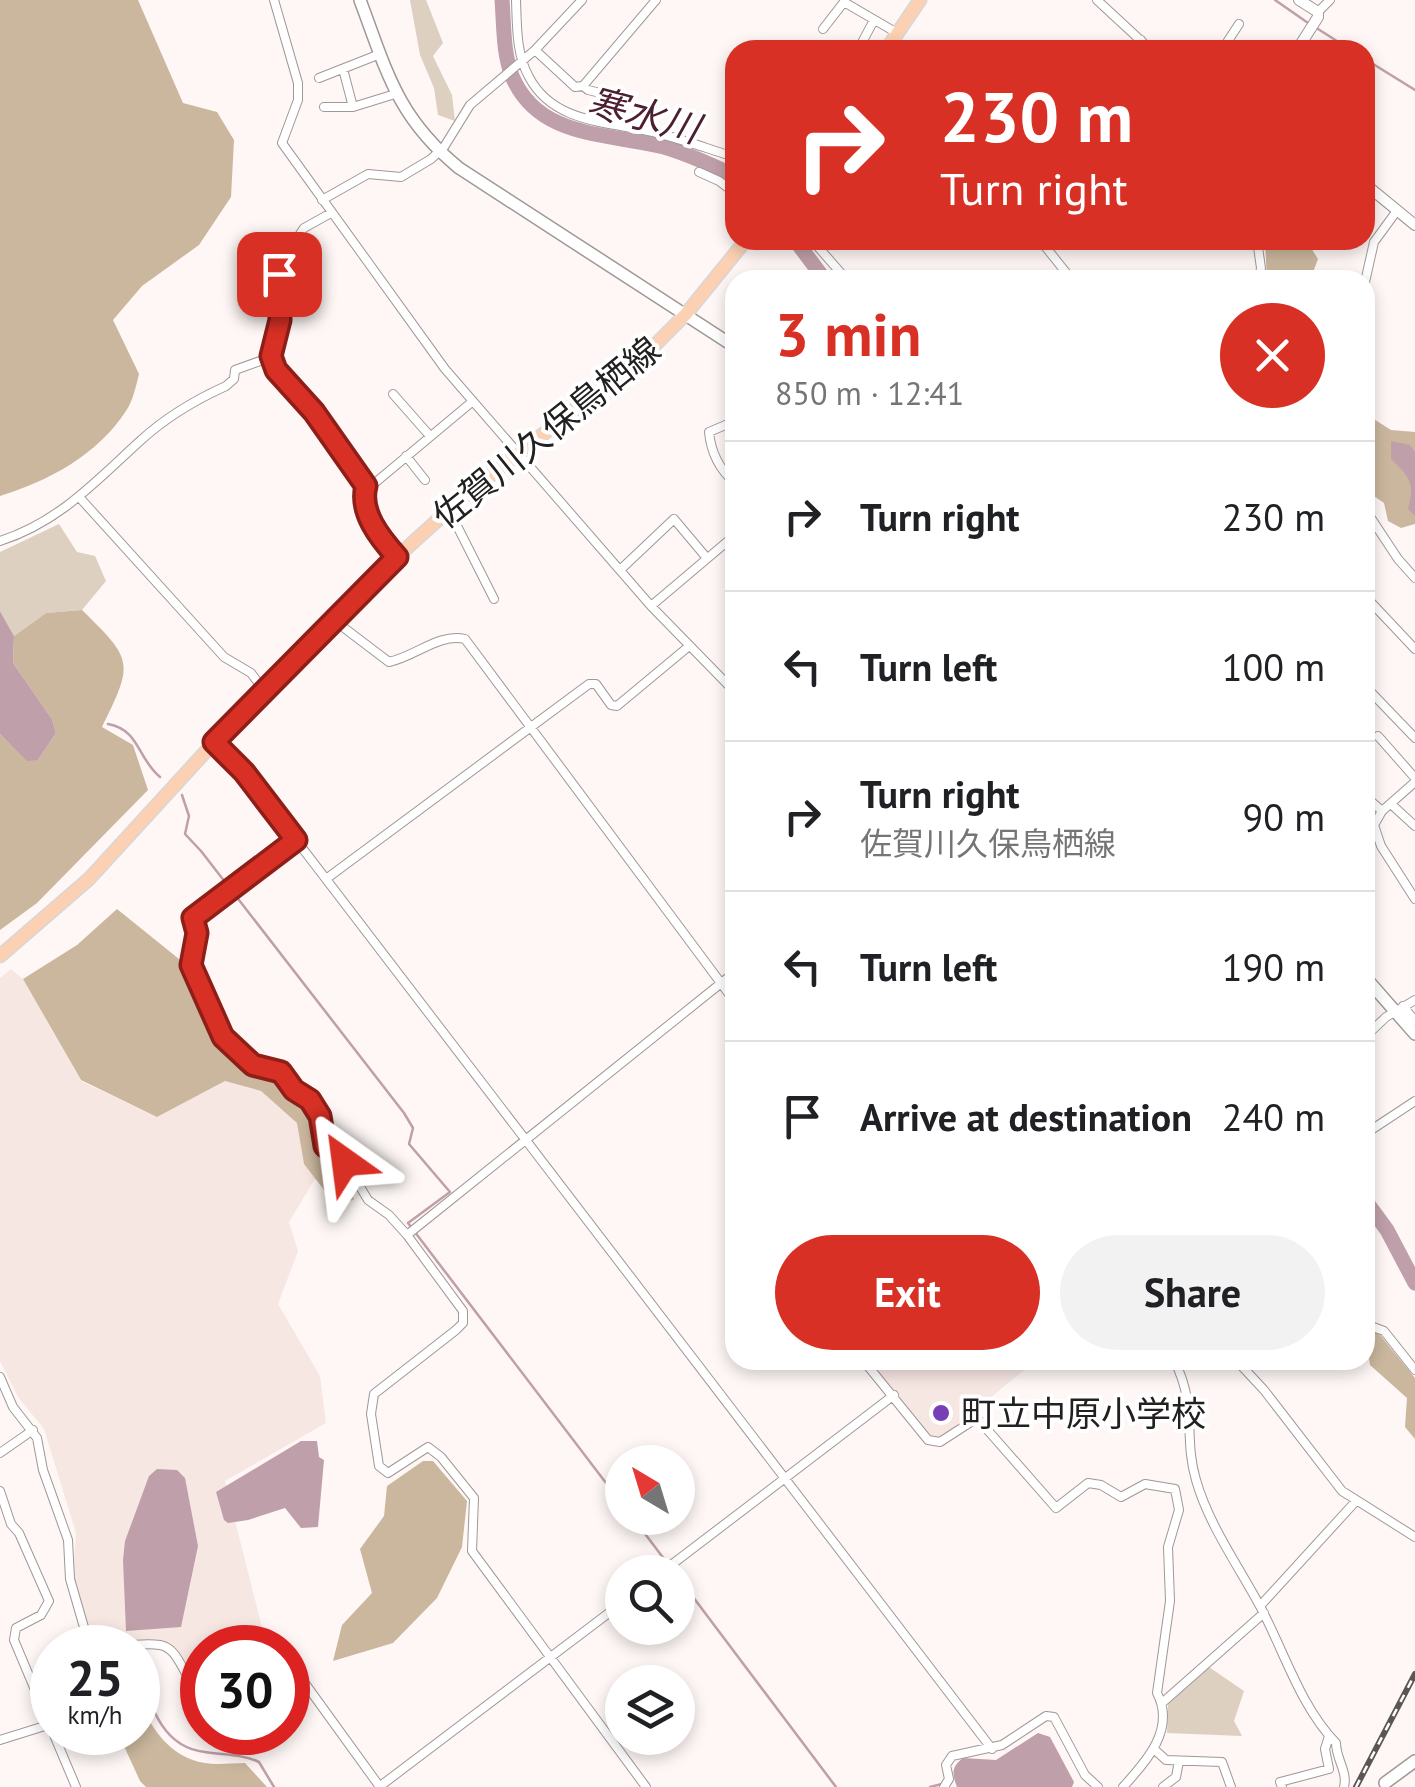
<!DOCTYPE html>
<meta charset="utf-8">
<style>
:root{--surface:#fff;--page:#f2f2f2;--text:#202124;--muted:#757577;--line:#e0e0e0;--accent:#d93025}
body{margin:0;font-family:"PT Sans","Noto Sans JP",sans-serif;background:var(--page);color:var(--text);height:100vh;display:flex;flex-direction:column;font-size:38px;white-space:nowrap}
*{box-sizing:border-box;margin:0}
p{font-size:32px;color:var(--muted)}
.icon{flex:none;width:55px;height:55px;fill:none;stroke:currentColor;stroke-width:2;stroke-linecap:round;stroke-linejoin:round}
.map{position:relative;flex:1;overflow:hidden}
.details{position:absolute;left:725px;top:270px;width:650px;height:1100px;display:flex;flex-direction:column;background:var(--surface);border-radius:30px;box-shadow:0 5px 15px #0003}
.details>*{flex:none}
.guide{position:absolute;left:725px;top:40px;width:650px;height:210px;border-radius:30px;box-shadow:0 5px 15px #0003;background:#d93025;color:#fff;overflow:hidden}
.needle{width:65px;rotate:322deg}
.controls{position:absolute;left:605px;top:1445px;display:grid;gap:20px}
.controls a{display:grid;place-items:center;width:90px;height:90px;border-radius:50%;background:var(--surface);box-shadow:0 5px 15px #0003;font-size:50px}
.speed{position:absolute;left:30px;top:1625px;display:flex;gap:20px;font-size:50px;font-weight:700;text-align:center}
.speed>*{display:grid;place-content:center;width:130px;height:130px;border-radius:50%;background:var(--surface);box-shadow:0 5px 15px #0003;line-height:1}
.speed small{font-size:25px;font-weight:400}
.speed .limit{border:15px solid #d22;background:#fff;color:#111}
.pin{position:absolute;display:grid;place-items:center;width:85px;height:85px;color:#fff;margin:-42px;border-radius:20px;box-shadow:0 5px 15px #0006}
.me{position:absolute;width:110px;margin:-55px;rotate:329deg;stroke-linejoin:round;filter:drop-shadow(0 0 8px #0008)}
.turn{display:flex;align-items:center;gap:35px;height:210px;padding:0 50px;font-size:45px}
.turn .icon{width:130px;height:130px;stroke-width:2.5}
.turn b{display:block;font-size:70px;line-height:85px}
.round{display:grid;place-items:center;flex:none;width:105px;height:105px;border-radius:52px;background:var(--page)}
.headline{display:flex;align-items:center;justify-content:space-between;height:170px;padding:0 50px}
h1{font-size:60px;font-weight:600;line-height:75px;color:var(--accent)}
.action{display:flex;gap:20px;margin-top:auto;padding:20px 50px}
.action a{flex:1;height:115px;border-radius:60px;background:var(--accent);color:#fff;font-size:40px;font-weight:600;line-height:115px;text-align:center}
.action a+a{background:var(--page);color:var(--text)}
ul{padding:0;list-style:none}
li{display:flex;align-items:center;gap:30px;height:150px;padding:0 50px;border-top:2px solid var(--line)}
li div{flex:1}
li b{display:block;font-size:38px}
li em{font-style:normal}
.map>svg:first-child{display:block}
.built{fill:#f7e7e3}
.green{fill:#ddd0c1}
.forest{fill:#cbb79e}
.water{fill:#bf9fa9}
.lines{fill:none;stroke-linecap:round;stroke-linejoin:round}
.stream{stroke:#bf9fa9;stroke-width:2.5}
.river{stroke:#bf9fa9;stroke-width:15}
.minor-casing{stroke:#9f9896;stroke-width:10}
.tertiary-casing{stroke:#9f9896;stroke-width:12}
.secondary-casing{stroke:#9f9896;stroke-width:14}
.primary-casing{stroke:#d7d7d7;stroke-width:15}
.minor{stroke:#fff;stroke-width:8}
.tertiary{stroke:#fff;stroke-width:10}
.secondary{stroke:#fff;stroke-width:11}
.primary{stroke:#fcd0b2;stroke-width:12}
.rail-casing{stroke:#595655;stroke-width:6}
.rail{stroke:#fff;stroke-width:2.5;stroke-dasharray:8;stroke-linecap:butt}
.route-casing{stroke:#8d1f18;stroke-width:25}
.route{stroke:#d93025;stroke-width:18}
.poi-dot{fill:#773fb6;stroke:#fff;stroke-width:4}
.labels{text-anchor:middle;dominant-baseline:central;stroke-width:8;stroke-linejoin:round;paint-order:stroke}
.street-label{font-size:35px;fill:#232120;stroke:#fff}
.poi-label{font-size:35px;fill:#232120;stroke:#fff;text-anchor:start}
.water-label{font-size:38px;font-style:italic;fill:#4d2031;stroke:#fff}
</style>
<div class="map">
<svg width="1415" height="1787" viewBox="0 0 1415 1787">
<rect width="100%" height="100%" fill="#fef7f5"/>
<path class="built" d="M11,969L23,979L81,1081L157,1117L225,1081L261,1091L298,1123L304,1164L316,1177L289,1222L298,1251L278,1304L320,1376L326,1423L225,1481L267,1647L202,1648V1679L195,1682L169,1642L94,1646L73,1575L76,1533L44,1429L18,1397L0,1361V978Z
M872,1360H1037L939,1439L928,1437L869,1363Z"/>
<path class="green" d="M410,0H426L443,43L433,56L452,95L455,121L438,115L434,88L420,55Z
M59,524L77,552L95,556L106,581L82,610L46,613L14,636L0,611V552Z
M1209,1667L1244,1691L1234,1721L1242,1736L1167,1733L1168,1704Z"/>
<path class="forest" d="M0,0H138L183,103L217,112L234,140L231,197L199,245L142,286L113,320L139,374C136,386 133,401 126,411C97,455 49,481 0,496Z
M1265,240H1311L1308,243L1318,259L1310,280H1267Z
M1369,416L1391,430L1415,432V524L1401,528L1388,521L1384,503L1365,490V417Z
M82,610C133,660 134,662 102,727L133,745L148,790L37,903L0,930V734L27,760H38L56,733L52,719L13,663L14,636L46,613Z
M117,909L179,959L221,1045L255,1074L278,1081L313,1117L318,1151L342,1173L354,1199L338,1208L304,1164L297,1123L261,1091L225,1081L157,1117L81,1080L23,979L77,945Z
M1365,1328L1380,1335L1415,1378V1439L1405,1427L1407,1398L1370,1365Z
M423,1461H433L467,1501L462,1547L437,1598L393,1643L333,1661L342,1625L372,1593L360,1549L384,1516L387,1486Z
M138,1693C147,1724 169,1758 205,1763C218,1765 232,1763 245,1763L267,1787H146L140,1781L118,1733L138,1732Z"/>
<path class="water" d="M1391,441L1410,445L1415,452V516L1408,509C1415,482 1410,478 1391,459Z
M0,611L14,636L13,663L52,719L56,733L38,760L27,761L0,734Z
M301,1441H317L319,1457L324,1460L318,1527L301,1528L285,1508L248,1520L228,1523L224,1520L216,1492Z
M157,1469L177,1470L185,1478L198,1546L181,1627L126,1631L123,1560L125,1541L149,1476Z
M1038,1733L1050,1737L1074,1782L1072,1787H957C952,1774 951,1767 963,1758L996,1760Z"/>
<g class="lines">
<path class="stream" d="M1275,0L1311,25
M1318,29L1351,50
M1365,59L1415,90
M108,724C140,730 137,758 160,777
M182,795L189,816L185,834L201,851L404,1113L413,1128L409,1144L450,1192L408,1223L622,1504
M633,1518L674,1572
M678,1577L836,1787
M138,1666C150,1702 160,1747 205,1752C223,1755 242,1754 259,1762L274,1787
M930,1787L942,1784"/>
<path class="river" d="M502,0C504,25 503,53 512,76C538,139 609,133 664,147C688,154 712,165 735,176
M795,240L825,280
M1365,1200L1387,1230L1415,1283"/>
<defs>
<path id="minor" d="M274,0L298,83V100L282,143L445,369L651,606L735,692
M516,0C517,25 516,54 529,77C553,123 608,122 653,132C678,138 703,147 728,155L735,161
M1097,0L1151,50
M1318,12L1330,0
M823,29L844,2L897,33
M836,47L842,50
M535,50L575,87L583,86L656,0
M858,50L874,20
M1124,50L1141,40
M1222,50L1239,24
M343,69L353,107
M319,78L380,54
M583,86L588,90L625,99
M324,107H353L395,94
M699,172L719,181L735,193
M322,200L368,174L401,177L431,159L444,147L470,105L535,50L582,0
M331,213L304,228L284,258L277,292L281,320L271,357L276,370L313,412L365,486C359,512 379,538 397,557
M812,240L847,280
M1040,240L1072,280
M1257,240L1261,268L1259,280
M1365,282L1374,242L1396,212
M393,394L430,436
M735,421L709,432C711,453 720,470 735,483
M406,456L425,480
M365,486L376,482L473,401
M80,498L224,657L251,673L263,689
M1365,509L1398,559L1415,578
M449,510L494,599
M0,541C59,522 95,482 140,441C165,418 195,400 226,386L234,379L235,370L271,357
M620,570L674,519L706,557
M1365,596L1415,649
M651,606L735,535
M335,621L389,662C416,656 439,633 465,639L735,1002
M1365,686L1415,738
M1378,736L1415,778
M214,742L244,772L992,1749
M1415,782L1382,811L1374,825L1381,846L1415,899
M1365,796L1382,811
M1391,804L1415,826
M296,840L193,919L197,933L191,965L223,1037L253,1065L281,1072L294,1090L317,1108L325,1145L345,1162L368,1200L389,1215L407,1235L463,1311V1323L456,1330L374,1394L371,1414L379,1466L388,1473L428,1447L441,1457L474,1498L472,1551L646,1787
M326,879L589,684H596L611,705L617,706L688,647
M1403,1006L1415,1021
M1365,1037L1386,1017L1415,1000
M1365,1134L1415,1101
M407,1235L735,972
M1365,1324L1384,1331L1415,1370
M863,1360L928,1440L940,1442L977,1418L1056,1508L1088,1483L1101,1485L1121,1497L1145,1484L1175,1489L1179,1510L1168,1547L1170,1601L1157,1693C1176,1729 1146,1762 1123,1787
M1174,1360C1198,1407 1183,1436 1196,1480C1209,1526 1240,1568 1262,1610C1285,1654 1301,1707 1336,1743C1336,1759 1348,1772 1344,1787
M1236,1360L1264,1390L1342,1491L1415,1537
M0,1377L13,1407L37,1438L43,1470L68,1540L70,1579L90,1648
M0,1453L33,1430
M0,1491L11,1524L19,1533L49,1601L41,1615L16,1628L14,1640L76,1787
M662,1572L894,1395
M1260,1606L1356,1501
M103,1648C120,1647 142,1642 160,1645C182,1649 182,1682 202,1689
M288,1675L304,1682L380,1787
M1162,1703L1264,1613
M0,1740L48,1725
M1155,1750L1166,1760L1222,1762L1231,1787
M379,1787L622,1603
M944,1787L949,1779L946,1765L952,1756L1002,1745L1046,1716L1054,1717L1085,1775L1098,1787
M1163,1787L1176,1777L1179,1761
M1282,1787L1280,1782L1329,1769L1325,1749L1329,1736"/>
<path id="tertiary" d="M1297,50L1318,17V12L1299,0
M1365,184L1415,225"/>
<path id="secondary" d="M360,0C387,72 397,117 459,168L735,347
M1365,977L1415,1034
M1385,1783L1415,1761"/>
<path id="primary" d="M886,50L920,0
M0,956L89,879L263,689L397,557L464,496L647,353L686,314L746,240"/>
</defs>
<use href="#minor" class="minor-casing"/>
<use href="#tertiary" class="tertiary-casing"/>
<use href="#secondary" class="secondary-casing"/>
<use href="#primary" class="primary-casing"/>
<use href="#minor" class="minor"/>
<use href="#tertiary" class="tertiary"/>
<use href="#secondary" class="secondary"/>
<use href="#primary" class="primary"/>
<defs>
<path id="rail" d="M1356,1787L1415,1674"/>
</defs>
<use href="#rail" class="rail-casing"/>
<use href="#rail" class="rail"/>
</g>
<g class="lines">
<defs>
<path id="route" d="M279,274L280,320L271,356L276,370L314,412L366,486C359,512 380,538 397,557L214,742L244,772L296,840L193,918L197,933L191,965L223,1037L253,1065L281,1072L294,1090L310,1100L320,1116L325,1146L345,1162"/>
</defs>
<use href="#route" class="route-casing"/>
<use href="#route" class="route"/>
</g>
<circle class="poi-dot" cx="941" cy="1413" r="10"/>
<g class="labels">
<g class="street-label">
<text transform="translate(546 432) rotate(-39)">佐賀川久保鳥栖線</text>
</g>
<g class="poi-label">
<text x="961" y="1413">町立中原小学校</text>
</g>
<g class="water-label">
<text transform="translate(644 114) rotate(15)">寒水川</text>
</g>
</g>
</svg>
<div class="controls">
<a><svg class="needle" viewBox="-14 -14 28 28"><path d="M0-13l5 13h-10z" fill="#e53935"/><path d="M0 13l5-13h-10z" fill="#757577"/></svg></a>
<a><svg class="icon" aria-label="search" viewBox="0 0 24 24"><circle cx="10" cy="10" r="6"/><path d="M15 15l6 6"/></svg></a>
<a><svg class="icon" aria-label="layers" viewBox="0 0 24 24"><path d="M12 4l9 5-9 5-9-5zM3 14l9 5 9-5"/></svg></a>
</div>
<div class="speed"><div>25<small>km/h</small></div><div class="limit">30</div></div>
<div class="pin" style="left:279px;top:274px;background:#d93025"><svg class="icon" aria-label="arrive" viewBox="0 0 24 24"><path d="M6 21V4h12l-3 4 3 4H6"/></svg></div>
<svg class="me" style="left:345px;top:1162px" viewBox="-20 -20 40 40"><path d="M0-17L14 15 0 8-14 15z" fill="#d93025" stroke="#fff" stroke-width="4"/></svg>
<div class="guide">
<div class="turn"><svg class="icon" aria-label="right" viewBox="0 0 24 24"><path d="M7 20v-9h11M14 6l5 5-5 5"/></svg><div><b>230 m</b>Turn right</div></div>
</div>
<section class="details">
<div class="headline"><div><h1>3 min</h1><p>850 m · 12:41</p></div><a class="round" style="background:#d93025;color:#fff"><svg class="icon" aria-label="close" viewBox="0 0 24 24"><path d="M6 6l12 12M18 6L6 18"/></svg></a></div>
<ul>
<li><svg class="icon" aria-label="right" viewBox="0 0 24 24"><path d="M7 20v-9h11M14 6l5 5-5 5"/></svg><div><b>Turn right</b></div><em>230 m</em></li>
<li><svg class="icon" aria-label="left" viewBox="0 0 24 24"><path d="M17 20v-9H6M10 6l-5 5 5 5"/></svg><div><b>Turn left</b></div><em>100 m</em></li>
<li><svg class="icon" aria-label="right" viewBox="0 0 24 24"><path d="M7 20v-9h11M14 6l5 5-5 5"/></svg><div><b>Turn right</b><p>佐賀川久保鳥栖線</p></div><em>90 m</em></li>
<li><svg class="icon" aria-label="left" viewBox="0 0 24 24"><path d="M17 20v-9H6M10 6l-5 5 5 5"/></svg><div><b>Turn left</b></div><em>190 m</em></li>
<li><svg class="icon" aria-label="arrive" viewBox="0 0 24 24"><path d="M6 21V4h12l-3 4 3 4H6"/></svg><div><b>Arrive at destination</b></div><em>240 m</em></li>
</ul>
<div class="action"><a>Exit</a><a>Share</a></div>
</section>
</div>
